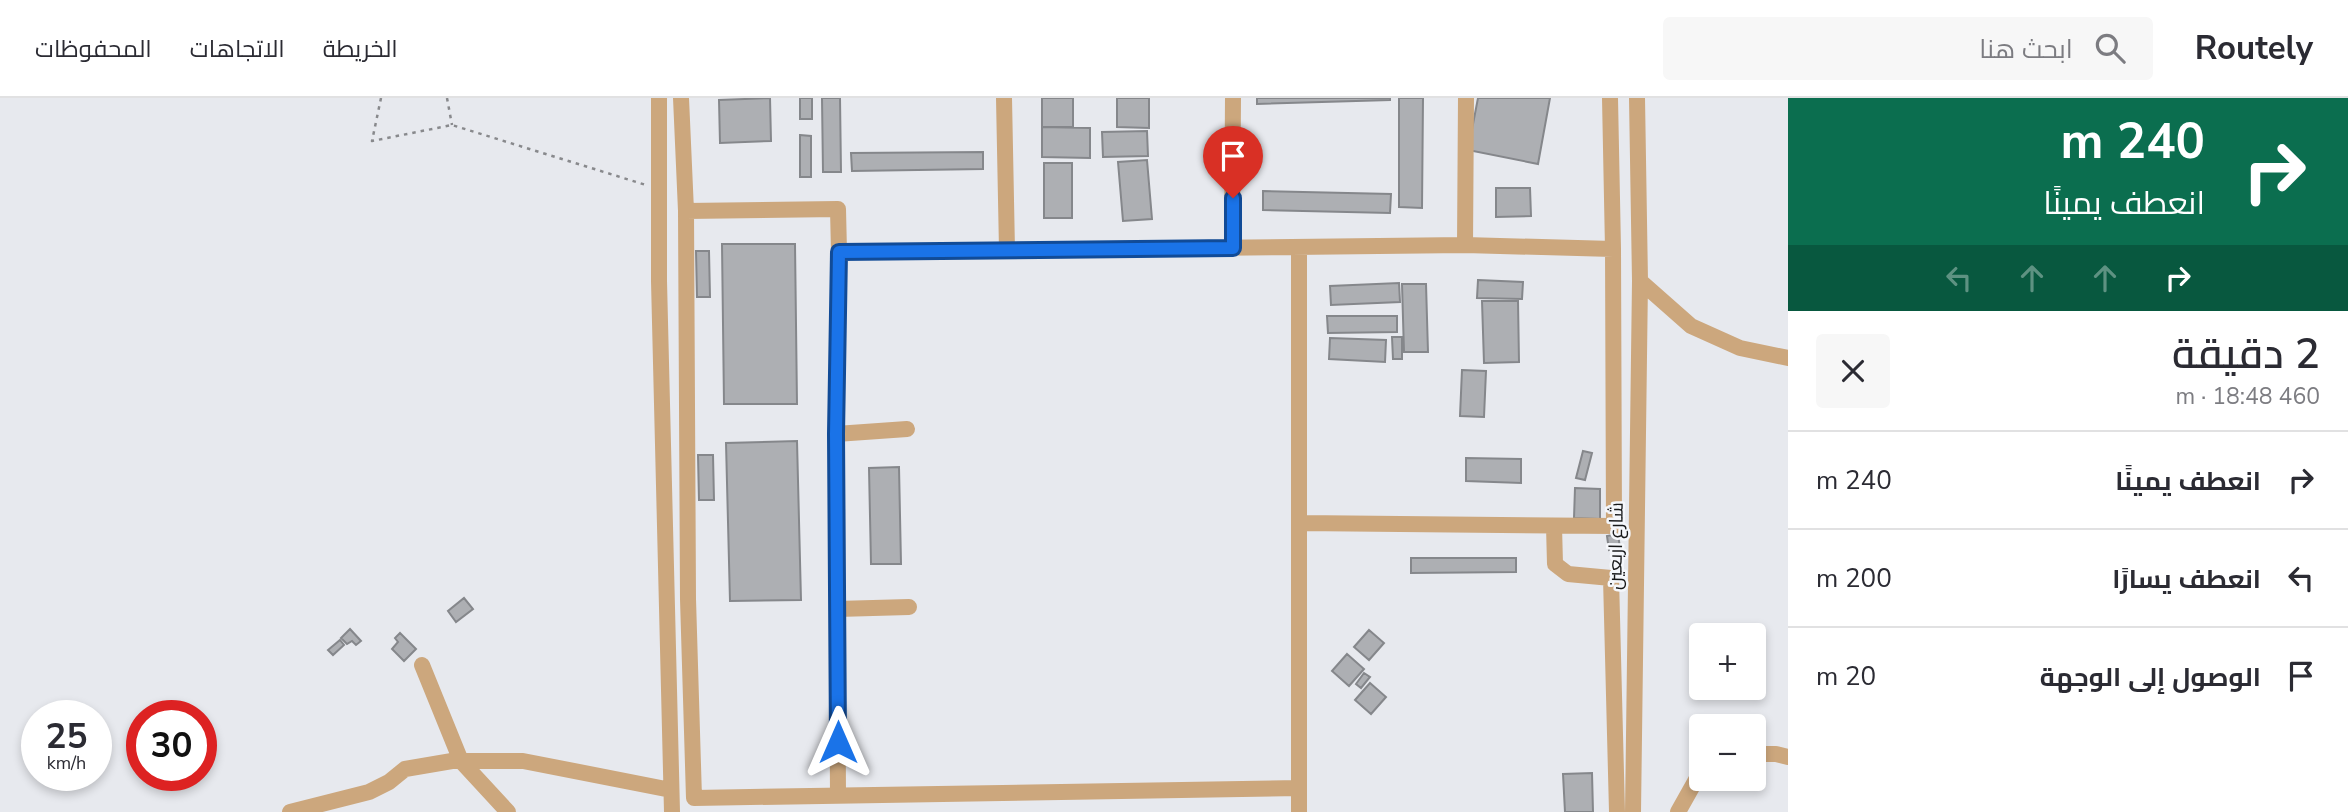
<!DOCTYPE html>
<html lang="ar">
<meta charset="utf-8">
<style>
:root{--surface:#fff;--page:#f7f7f7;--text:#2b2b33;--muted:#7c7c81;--line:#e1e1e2}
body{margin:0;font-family:"Nunito Sans",Cairo,sans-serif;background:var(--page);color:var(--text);direction:rtl;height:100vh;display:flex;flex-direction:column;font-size:26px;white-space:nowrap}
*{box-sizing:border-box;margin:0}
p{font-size:23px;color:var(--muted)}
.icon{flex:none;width:38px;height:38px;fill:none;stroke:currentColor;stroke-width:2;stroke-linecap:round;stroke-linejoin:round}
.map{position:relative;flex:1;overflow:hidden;direction:ltr}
.drawer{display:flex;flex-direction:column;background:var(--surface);width:560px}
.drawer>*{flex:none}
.banner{background:#0b6e4f;color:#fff;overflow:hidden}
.fabs{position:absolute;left:1689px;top:525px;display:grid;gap:14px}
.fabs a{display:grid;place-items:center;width:77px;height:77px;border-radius:7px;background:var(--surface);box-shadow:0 4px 10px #0003;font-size:35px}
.speed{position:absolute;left:21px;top:602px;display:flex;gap:14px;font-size:35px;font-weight:700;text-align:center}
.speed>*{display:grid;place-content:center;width:91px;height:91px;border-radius:50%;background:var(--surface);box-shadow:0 4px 10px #0003;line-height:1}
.speed small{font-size:18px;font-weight:400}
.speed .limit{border:10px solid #d22;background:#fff;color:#111}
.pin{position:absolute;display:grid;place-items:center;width:60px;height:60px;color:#fff;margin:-72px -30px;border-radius:50% 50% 50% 0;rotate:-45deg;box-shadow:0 0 7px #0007}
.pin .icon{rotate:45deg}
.me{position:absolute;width:77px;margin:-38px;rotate:0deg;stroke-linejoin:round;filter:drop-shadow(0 0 5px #0008)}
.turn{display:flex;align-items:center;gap:24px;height:147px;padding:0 28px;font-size:32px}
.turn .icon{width:91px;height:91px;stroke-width:2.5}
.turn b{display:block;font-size:49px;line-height:60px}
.lanes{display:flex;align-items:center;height:66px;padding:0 28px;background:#0003;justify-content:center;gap:35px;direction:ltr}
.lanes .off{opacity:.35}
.round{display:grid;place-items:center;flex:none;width:74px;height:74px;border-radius:7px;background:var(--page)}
.head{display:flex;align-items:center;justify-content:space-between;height:119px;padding:0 28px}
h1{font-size:42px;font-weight:600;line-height:52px}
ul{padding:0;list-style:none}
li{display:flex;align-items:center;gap:21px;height:98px;padding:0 28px;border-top:2px solid var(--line)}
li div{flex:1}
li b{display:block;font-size:26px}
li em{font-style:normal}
header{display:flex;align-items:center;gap:42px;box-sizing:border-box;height:98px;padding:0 35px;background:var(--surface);border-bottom:2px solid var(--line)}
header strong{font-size:33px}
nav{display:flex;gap:38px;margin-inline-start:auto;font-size:24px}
.search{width:490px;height:63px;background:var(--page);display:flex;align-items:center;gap:18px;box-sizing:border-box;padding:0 24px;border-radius:7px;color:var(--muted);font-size:26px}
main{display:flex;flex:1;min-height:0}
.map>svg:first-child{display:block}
.building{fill:#adafb3;stroke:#85878b;stroke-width:2}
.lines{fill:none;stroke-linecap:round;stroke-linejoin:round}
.path{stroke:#88898c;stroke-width:2.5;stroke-dasharray:3.5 5;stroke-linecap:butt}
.street{stroke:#cca77d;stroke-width:16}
.route-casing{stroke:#114b97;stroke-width:18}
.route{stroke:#1a73e8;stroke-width:12}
.labels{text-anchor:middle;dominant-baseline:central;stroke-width:5;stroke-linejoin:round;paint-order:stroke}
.street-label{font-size:19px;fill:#171819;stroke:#f5f7fb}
</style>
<header>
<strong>Routely</strong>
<div class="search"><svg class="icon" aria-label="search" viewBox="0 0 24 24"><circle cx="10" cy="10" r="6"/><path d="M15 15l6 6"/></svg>ابحث هنا</div>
<nav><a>الخريطة</a><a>الاتجاهات</a><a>المحفوظات</a></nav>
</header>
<main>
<section class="drawer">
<div class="banner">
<div class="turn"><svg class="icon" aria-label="right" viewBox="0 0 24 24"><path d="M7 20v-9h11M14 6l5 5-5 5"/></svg><div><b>240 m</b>انعطف يمينًا</div></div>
<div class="lanes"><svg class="icon off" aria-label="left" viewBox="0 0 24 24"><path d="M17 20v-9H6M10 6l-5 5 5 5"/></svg><svg class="icon off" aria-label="ahead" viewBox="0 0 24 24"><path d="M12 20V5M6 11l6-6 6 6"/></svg><svg class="icon off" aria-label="ahead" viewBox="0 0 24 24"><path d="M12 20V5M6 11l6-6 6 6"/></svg><svg class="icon" aria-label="right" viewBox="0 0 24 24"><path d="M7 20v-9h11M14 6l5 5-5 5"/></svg></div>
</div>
<div class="head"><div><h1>2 دقيقة</h1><p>460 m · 18:48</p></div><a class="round"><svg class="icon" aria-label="close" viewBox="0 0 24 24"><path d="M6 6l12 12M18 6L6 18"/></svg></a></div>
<ul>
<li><svg class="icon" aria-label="right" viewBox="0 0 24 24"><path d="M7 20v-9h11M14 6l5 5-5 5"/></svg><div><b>انعطف يمينًا</b></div><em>240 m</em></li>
<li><svg class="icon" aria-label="left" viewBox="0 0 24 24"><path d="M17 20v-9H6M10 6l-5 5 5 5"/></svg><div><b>انعطف يسارًا</b></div><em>200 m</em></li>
<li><svg class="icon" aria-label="arrive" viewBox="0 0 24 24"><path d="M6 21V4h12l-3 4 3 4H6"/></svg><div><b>الوصول إلى الوجهة</b></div><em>20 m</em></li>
</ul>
</section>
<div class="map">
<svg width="1788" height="714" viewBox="0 0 1788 714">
<rect width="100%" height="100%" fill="#e7e9ee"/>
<path class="building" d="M770,0L771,43L720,45L719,2Z
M800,0H812V21H800Z
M822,0H840L841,74H823Z
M1042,0H1073V29H1042Z
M1117,0H1149V30L1117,29Z
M1257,0H1390V2L1257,6Z
M1399,0H1423L1422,110L1399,109Z
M1478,0H1550L1538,66L1468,52Z
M1042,29L1090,30V60L1042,59Z
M1147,33L1148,58L1103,59L1102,34Z
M800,37L811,38V79H800Z
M983,54V71L852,73L851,55Z
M1147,62L1152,121L1123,123L1118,64Z
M1044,65H1072V120H1044Z
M1496,90H1530L1531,118L1496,119Z
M1263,93L1391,96L1390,115L1263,112Z
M722,146H795L797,306H724Z
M696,153H709L710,199H697Z
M1478,182L1523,184L1522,201L1477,200Z
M1399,185L1400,204L1331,207L1330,188Z
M1402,186H1426L1428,254H1404Z
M1482,203H1518L1519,264L1484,265Z
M1327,218H1397V234L1328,235Z
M1392,239H1402V261H1393Z
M1330,240L1386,242L1385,264L1329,261Z
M1462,272L1486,273L1484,319L1460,318Z
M797,343L801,502L730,503L726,345Z
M1583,353L1592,355L1585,382L1576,380Z
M698,357H713L714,402H699Z
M1466,360L1521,361V385L1466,383Z
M899,369L901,466H871L869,370Z
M1575,390L1600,391V421L1574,420Z
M1618,436L1620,450L1609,452L1607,438Z
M1411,460H1516V474L1411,475Z
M464,500L473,511L456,524L448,513Z
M350,531L361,543L356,547L352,543L347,546L341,540Z
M1369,532L1384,545L1369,562L1354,549Z
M400,535L416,551L404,563L392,551L398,544L395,540Z
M340,542L344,547L333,557L328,552Z
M1347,556L1364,571L1349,588L1332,573Z
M1364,575L1370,579L1361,590L1356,586Z
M1370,585L1386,599L1371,616L1355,602Z
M1592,675L1593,714H1565L1563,676Z"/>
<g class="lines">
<path class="path" d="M381,0L372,43L452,27L646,87
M447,0L452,27"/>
<path class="street" d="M659,0V183L672,714
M681,0L686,113L688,501L694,700L1299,690
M1004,0L1007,152
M1637,0L1640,183L1691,228L1740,250L1788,260
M686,113L838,111L839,154L1465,147L1613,151
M1465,147L1466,0
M1299,149V714
M1232,150L1233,0
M836,336L907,331
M1300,425L1614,428L1613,151L1610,0
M1554,428L1555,466L1568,476L1611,480L1617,714
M837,511L909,509
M422,567L461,663L508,714
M1754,656H1776L1788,659
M838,698L836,336L839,154
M290,714L369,694L389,684L405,671L452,663H523L671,692
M1633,714L1640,183
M1678,714L1701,673"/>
</g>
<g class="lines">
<defs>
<path id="route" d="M838,644L836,336L839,154L1233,150V100"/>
</defs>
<use href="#route" class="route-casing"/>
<use href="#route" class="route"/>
</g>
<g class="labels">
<g class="street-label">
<text transform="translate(1616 448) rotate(-89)">شارع اربعين</text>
</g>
</g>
</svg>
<div class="fabs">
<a>+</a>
<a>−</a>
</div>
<div class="speed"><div>25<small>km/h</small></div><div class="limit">30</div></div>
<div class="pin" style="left:1233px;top:100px;background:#d93025"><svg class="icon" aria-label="arrive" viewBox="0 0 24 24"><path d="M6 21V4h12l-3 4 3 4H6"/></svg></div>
<svg class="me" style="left:838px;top:644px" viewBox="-20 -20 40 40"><path d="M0-17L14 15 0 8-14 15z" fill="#1a73e8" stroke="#fff" stroke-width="4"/></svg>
</div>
</main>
